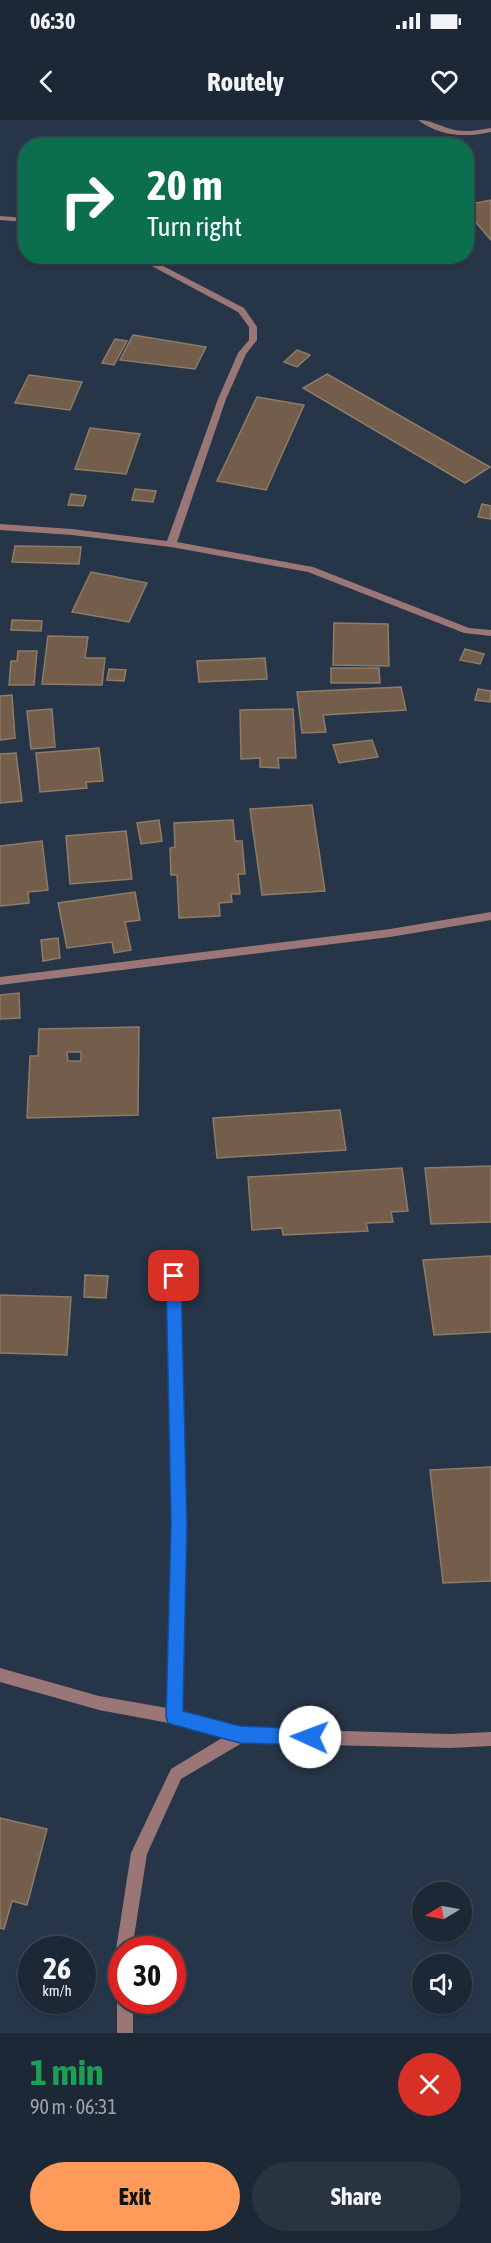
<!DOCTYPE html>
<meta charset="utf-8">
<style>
:root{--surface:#1c2835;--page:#293441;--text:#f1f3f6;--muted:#a0a6ad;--line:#3a4450;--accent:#ff9b5a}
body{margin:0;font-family:"Asap Condensed",sans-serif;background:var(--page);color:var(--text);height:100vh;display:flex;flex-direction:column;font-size:22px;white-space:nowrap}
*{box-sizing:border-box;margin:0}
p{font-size:20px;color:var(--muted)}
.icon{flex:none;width:33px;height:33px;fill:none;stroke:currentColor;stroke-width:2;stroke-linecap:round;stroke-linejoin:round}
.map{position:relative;height:1913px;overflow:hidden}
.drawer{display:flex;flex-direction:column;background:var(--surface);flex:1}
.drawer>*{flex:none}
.guide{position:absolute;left:18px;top:18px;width:456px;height:126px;border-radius:24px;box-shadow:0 2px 4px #0004,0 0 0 2px var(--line);background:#0b6e4f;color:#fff;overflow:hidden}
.needle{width:39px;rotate:260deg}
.buttons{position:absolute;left:412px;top:1762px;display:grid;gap:12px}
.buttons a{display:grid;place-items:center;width:60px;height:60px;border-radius:50%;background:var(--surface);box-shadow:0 2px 4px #0004,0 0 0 2px var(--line);font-size:30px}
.speed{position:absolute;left:18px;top:1816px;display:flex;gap:12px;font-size:30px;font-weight:700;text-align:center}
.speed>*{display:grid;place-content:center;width:78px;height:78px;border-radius:50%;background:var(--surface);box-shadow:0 2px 4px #0004,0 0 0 2px var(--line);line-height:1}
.speed small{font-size:15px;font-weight:400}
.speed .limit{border:9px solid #d22;background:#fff;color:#111}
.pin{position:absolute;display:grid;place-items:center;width:51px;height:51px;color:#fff;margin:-26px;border-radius:12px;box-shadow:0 3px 9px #0006}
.me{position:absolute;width:66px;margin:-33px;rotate:272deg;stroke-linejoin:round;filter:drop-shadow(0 0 4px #0008)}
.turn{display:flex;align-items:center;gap:21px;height:126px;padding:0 30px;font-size:27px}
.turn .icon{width:78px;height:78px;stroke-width:2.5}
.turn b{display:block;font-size:42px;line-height:51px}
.round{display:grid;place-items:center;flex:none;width:63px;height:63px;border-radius:32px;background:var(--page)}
.head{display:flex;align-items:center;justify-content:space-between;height:102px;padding:0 30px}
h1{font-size:36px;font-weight:700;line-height:45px;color:#1e9e55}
.primary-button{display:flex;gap:12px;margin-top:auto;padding:12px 30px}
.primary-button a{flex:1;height:69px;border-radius:36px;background:var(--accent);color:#111;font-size:24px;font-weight:700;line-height:69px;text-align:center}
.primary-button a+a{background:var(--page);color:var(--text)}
.status{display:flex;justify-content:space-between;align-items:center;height:42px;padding:0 30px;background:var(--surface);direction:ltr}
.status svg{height:16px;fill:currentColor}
header{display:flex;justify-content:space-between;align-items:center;height:78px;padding:0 30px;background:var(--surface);font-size:27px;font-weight:700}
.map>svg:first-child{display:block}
.building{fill:#725e4b;stroke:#907b67;stroke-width:1.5;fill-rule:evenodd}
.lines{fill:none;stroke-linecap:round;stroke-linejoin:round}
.street{fill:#9b7676;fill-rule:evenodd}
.route{fill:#1a73e8;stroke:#114b97;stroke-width:1.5}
</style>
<div class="status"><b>06:30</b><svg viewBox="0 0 49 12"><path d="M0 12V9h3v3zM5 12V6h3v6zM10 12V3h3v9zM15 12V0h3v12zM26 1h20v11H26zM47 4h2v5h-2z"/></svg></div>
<header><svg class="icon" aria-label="back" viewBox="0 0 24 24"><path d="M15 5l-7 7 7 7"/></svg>Routely<svg class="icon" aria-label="heart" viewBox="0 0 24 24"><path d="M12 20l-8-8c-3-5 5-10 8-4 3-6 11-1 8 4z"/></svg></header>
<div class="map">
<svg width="491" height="1913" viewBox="0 0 491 1913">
<rect width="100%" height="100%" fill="#263547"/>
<path class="building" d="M491,80V120L466,91V85Z
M133,215L206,227L195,249L120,240Z
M115,219L127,221L114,245L102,243Z
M297,230L310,235L297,247L284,242Z
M327,254L490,347L465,363L303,268Z
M29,255L82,262L70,290L15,283Z
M257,277L304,285L266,370L217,361Z
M90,308L140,314L126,354L75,349Z
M135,369L156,371L153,382L132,380Z
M71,374L86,376L83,386L68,385Z
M482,384L491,386V399L478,397Z
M15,426L81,427L79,444L12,442Z
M91,452L147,463L129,502L72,492Z
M12,500L42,501L41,511L11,510Z
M334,503L388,504L389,546L333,545Z
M48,516L88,517L85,538H105L102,565L42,564Z
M465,529L484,534L480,544L460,540Z
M18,531H37L34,565H9L11,541H17Z
M265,538L267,559L199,562L197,541Z
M331,548H379L380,563H331Z
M109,549L126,550L124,561L107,560Z
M401,567L406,590L323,595L326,612L302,613L297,572Z
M478,569L491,571L490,582L475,580Z
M12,575L15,618L0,620V576Z
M52,589L55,627L31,629L27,591Z
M293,589L296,638H278L279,648L260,647V638L241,639L240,590Z
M372,620L378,637L339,643L333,625Z
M99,628L103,661L86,662L87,668L40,672L36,633Z
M16,633L22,681L0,683V634Z
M312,685L325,771L262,775L250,689Z
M159,700L162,721L141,724L137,703Z
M233,700L235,721H242L245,754H238L240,774H231L232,782L219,783L220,796L179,798L177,755H171L170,728L175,727L174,703Z
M126,711L132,759L70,764L66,716Z
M42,721L48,770L28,772L29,783L0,786V726Z
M135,772L140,800L125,802L131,830L114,833L112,822L67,828L58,783Z
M58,818L60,838L43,841L41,820Z
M19,873L20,898L0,899V875Z
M139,907L138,995L27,998L30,936H38L39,909ZM67,932H81V941H68Z
M340,990L346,1030L217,1038L213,998Z
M491,1046V1102L431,1104L425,1048Z
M402,1048L408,1091L391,1092L393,1102L366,1103L368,1111L283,1115L282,1108L252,1110L248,1057Z
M491,1136V1212L434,1215L423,1140Z
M85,1155L108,1156L106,1178L84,1177Z
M0,1175L71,1177L67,1235L0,1233Z
M491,1347V1461L443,1463L430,1350Z
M0,1698L47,1709L27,1785L12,1781L4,1809L0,1808Z"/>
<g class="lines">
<path class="street" d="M418,0C431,0 439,6 451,9C465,13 478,10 491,8V12C466,18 439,16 418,0Z
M0,96L26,98V102L0,100Z
M133,136H144L244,188L257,207V220L246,234L226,279L177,422L313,447L469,508L491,510V516L464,513L308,452L171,427L72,415L0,410V404L72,409L167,421L218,279L238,233L249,220V207L238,192Z
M491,792V800L390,817L0,865V857L390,809Z
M174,1150L179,1152L180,1156L186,1404L182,1592L240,1608L450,1614L491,1612V1626L450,1628L242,1623L181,1659L147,1734L132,1830H122V1837L118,1836L116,1830L131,1733L171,1649L222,1618L174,1604L99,1590L0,1562V1548L99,1576L167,1588L172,1404L168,1156L169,1152Z
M122,1874V1881H133V1913H117V1881Z"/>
</g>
<path class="route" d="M174,1149L179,1151L181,1156L187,1404L183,1591L240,1606L310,1609L316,1611L319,1617L316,1623L310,1625L240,1623L174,1605L168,1603L166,1597L171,1404L166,1156L169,1151Z"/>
</svg>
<div class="buttons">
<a><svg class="needle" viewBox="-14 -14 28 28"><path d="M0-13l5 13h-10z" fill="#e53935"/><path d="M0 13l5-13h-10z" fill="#a0a6ad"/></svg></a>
<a><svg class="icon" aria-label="sound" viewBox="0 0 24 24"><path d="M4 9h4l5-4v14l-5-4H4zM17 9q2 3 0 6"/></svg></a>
</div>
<div class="speed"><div>26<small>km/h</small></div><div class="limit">30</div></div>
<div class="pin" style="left:174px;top:1156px;background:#d93025"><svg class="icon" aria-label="arrive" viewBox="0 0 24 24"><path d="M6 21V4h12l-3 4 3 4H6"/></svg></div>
<svg class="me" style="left:310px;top:1617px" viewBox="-20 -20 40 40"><circle r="19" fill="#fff"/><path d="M0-13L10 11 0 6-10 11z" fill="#1a73e8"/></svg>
<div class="guide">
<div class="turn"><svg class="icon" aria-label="right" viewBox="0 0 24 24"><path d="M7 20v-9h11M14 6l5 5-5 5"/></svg><div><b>20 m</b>Turn right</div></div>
</div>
</div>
<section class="drawer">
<div class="head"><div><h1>1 min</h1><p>90 m · 06:31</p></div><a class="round" style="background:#d93025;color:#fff"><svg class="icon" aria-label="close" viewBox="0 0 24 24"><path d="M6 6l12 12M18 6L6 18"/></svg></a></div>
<div class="primary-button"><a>Exit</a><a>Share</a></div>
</section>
